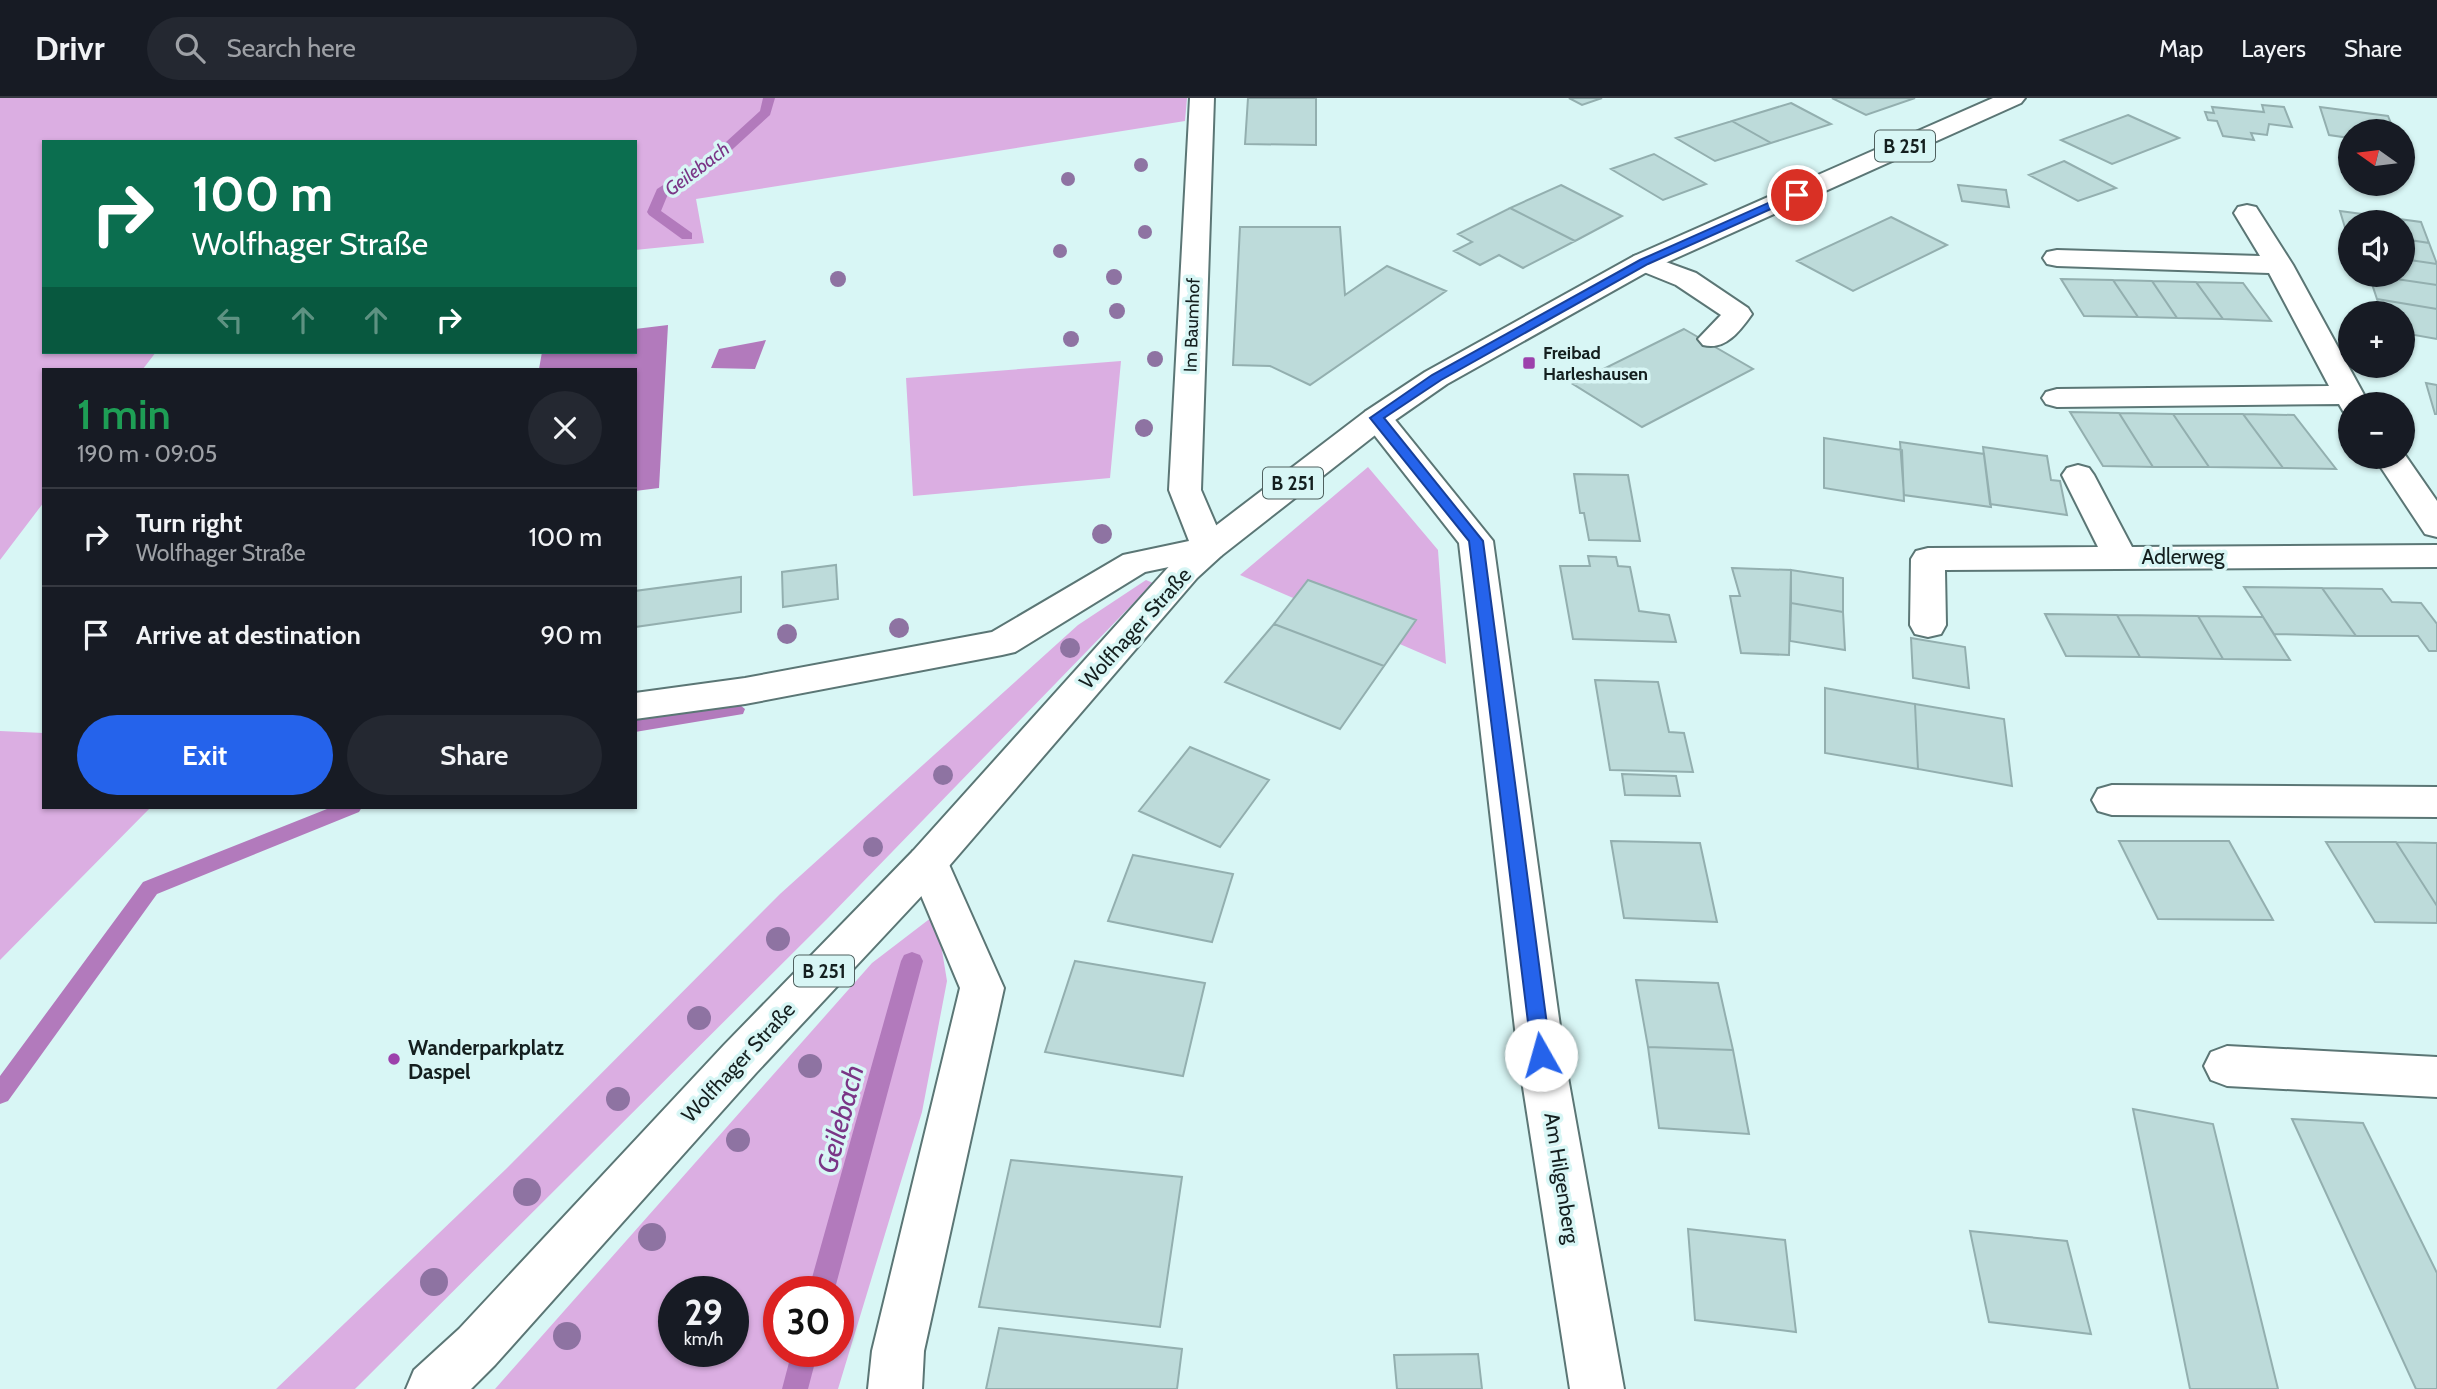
<!DOCTYPE html>
<meta charset="utf-8">
<style>
:root{--surface:#171b24;--page:#242831;--text:#f1f3f6;--muted:#9ea1a6;--line:#363941;--accent:#2563eb}
body{margin:0;font-family:Cabin,sans-serif;background:var(--page);color:var(--text);height:100vh;display:flex;flex-direction:column;font-size:26px;white-space:nowrap}
*{box-sizing:border-box;margin:0}
p{font-size:23px;color:var(--muted)}
.icon{flex:none;width:38px;height:38px;fill:none;stroke:currentColor;stroke-width:2;stroke-linecap:round;stroke-linejoin:round}
.map{position:relative;flex:1;overflow:hidden}
.panel{position:absolute;left:42px;top:270px;width:595px;height:441px;display:flex;flex-direction:column;background:var(--surface);border-radius:0px;box-shadow:0 2px 5px #0004}
.panel>*{flex:none}
.guide{position:absolute;left:42px;top:42px;width:595px;height:214px;border-radius:0px;box-shadow:0 2px 5px #0004;background:#0b6e4f;color:#fff;overflow:hidden}
.needle{width:46px;rotate:284deg}
.fabs{position:absolute;left:2338px;top:21px;display:grid;gap:14px}
.fabs a{display:grid;place-items:center;width:77px;height:77px;border-radius:50%;background:var(--surface);box-shadow:0 2px 5px #0004;font-size:35px}
.speed{position:absolute;left:658px;top:1178px;display:flex;gap:14px;font-size:35px;font-weight:700;text-align:center}
.speed>*{display:grid;place-content:center;width:91px;height:91px;border-radius:50%;background:var(--surface);box-shadow:0 2px 5px #0004;line-height:1}
.speed small{font-size:18px;font-weight:400}
.speed .limit{border:10px solid #d22;background:#fff;color:#111}
.pin{position:absolute;display:grid;place-items:center;width:60px;height:60px;color:#fff;margin:-30px;border:4px solid #fff;border-radius:50%;box-shadow:0 2px 7px #0007}
.me{position:absolute;width:77px;margin:-38px;rotate:353deg;stroke-linejoin:round;filter:drop-shadow(0 0 5px #0008)}
.turn{display:flex;align-items:center;gap:24px;height:147px;padding:0 35px;font-size:32px}
.turn .icon{width:91px;height:91px;stroke-width:2.5}
.turn b{display:block;font-size:49px;line-height:60px}
.lanes{display:flex;align-items:center;height:66px;padding:0 35px;background:#0003;justify-content:center;gap:35px;direction:ltr}
.lanes .off{opacity:.35}
.round{display:grid;place-items:center;flex:none;width:74px;height:74px;border-radius:37px;background:var(--page)}
.headline{display:flex;align-items:center;justify-content:space-between;height:119px;padding:0 35px}
h1{font-size:42px;font-weight:600;line-height:52px;color:#1e9e55}
.action{display:flex;gap:14px;margin-top:auto;padding:14px 35px}
.action a{flex:1;height:80px;border-radius:42px;background:var(--accent);color:#fff;font-size:28px;font-weight:600;line-height:80px;text-align:center}
.action a+a{background:var(--page);color:var(--text)}
ul{padding:0;list-style:none}
li{display:flex;align-items:center;gap:21px;height:98px;padding:0 35px;border-top:2px solid var(--line)}
li div{flex:1}
li b{display:block;font-size:26px}
li em{font-style:normal}
header{display:flex;align-items:center;gap:42px;box-sizing:border-box;height:98px;padding:0 35px;background:var(--surface);border-bottom:2px solid var(--line)}
header strong{font-size:33px}
nav{display:flex;gap:38px;margin-inline-start:auto;font-size:24px}
.search{width:490px;height:63px;background:var(--page);display:flex;align-items:center;gap:18px;box-sizing:border-box;padding:0 24px;border-radius:38px;color:var(--muted);font-size:26px}
.map>svg:first-child{display:block}
.green{fill:#dbaee2;fill-rule:evenodd}
.water{fill:#b27abc}
.lines{fill:none;stroke-linecap:round;stroke-linejoin:round}
.stream{fill:#b27abc;fill-rule:evenodd}
.building{fill:#bddbda;stroke:#93afaf;stroke-width:2}
.minor-casing{stroke:#5b7675;stroke-width:4}
.major-casing{stroke:#5b7675;stroke-width:4}
.minor{fill:#fff;fill-rule:evenodd}
.major{fill:#fff;fill-rule:evenodd}
.tree{fill:#8e73a2}
.route{fill:#2563eb;stroke:#184099;stroke-width:2}
.poi-dot{fill:#9c41ac;stroke:#d8f6f5;stroke-width:2.5}
.labels{text-anchor:middle;dominant-baseline:central;stroke-width:7;stroke-linejoin:round;paint-order:stroke}
.far-street-label{font-size:18px;fill:#141f1f;stroke:#d8f6f5}
.far-poi-label{font-size:18px;font-weight:bold;fill:#141f1f;stroke:#d8f6f5;text-anchor:start}
.shield{fill:#d8f6f5;stroke:#4f605f;stroke-width:2}
.shield-label{font-size:19px;font-weight:bold;fill:#141f1f}
.far-water-label{font-size:19px;font-style:italic;fill:#7a3586;stroke:#d8f6f5}
.street-label{font-size:21px;fill:#141f1f;stroke:#d8f6f5}
.poi-label{font-size:21px;font-weight:bold;fill:#141f1f;stroke:#d8f6f5;text-anchor:start}
.near-water-label{font-size:28px;font-style:italic;fill:#7a3586;stroke:#d8f6f5}
</style>
<header>
<strong>Drivr</strong>
<div class="search"><svg class="icon" aria-label="search" viewBox="0 0 24 24"><circle cx="10" cy="10" r="6"/><path d="M15 15l6 6"/></svg>Search here</div>
<nav><a>Map</a><a>Layers</a><a>Share</a></nav>
</header>
<div class="map">
<svg width="2437" height="1291" viewBox="0 0 2437 1291">
<rect width="100%" height="100%" fill="#d8f6f5"/>
<path class="green" d="M0,0H1187L1185,23L696,101L704,145L635,152V44H44V254H156L143,271H44V404L0,462Z
M1121,263L1110,380L913,398L906,280Z
M1368,369L1438,452L1446,566L1240,477Z
M1146,482L1153,485L827,821L355,1291H276L506,1071L780,796L1078,527Z
M0,633L44,635V709H151L0,862Z
M936,816L947,883L922,1014L838,1291H495L872,865ZM674,1194H733V1253H674ZM779,1194H838V1253H779Z"/>
<path class="water" d="M668,227L659,390L635,393V271H539L542,254H635V231Z
M766,242L755,271L711,270L719,251Z"/>
<g class="lines">
<path class="stream" d="M763,0H775L770,17L723,60L668,96L661,113L692,135V141H682L649,117L647,114L657,91L715,54L760,13Z
M736,604L745,611L743,616L635,634V620Z
M332,709H362L359,714L157,796L8,1003L0,1006V978L143,784Z
M912,854L920,857L923,863L834,1194H808L901,863L904,857Z
M792,1253H818L808,1291H782Z"/>
</g>
<path class="building" d="M1248,0H1316V47L1245,46Z
M1569,0H1602L1582,7Z
M1832,0H1915L1866,17Z
M1791,5L1831,26L1771,45L1732,23Z
M2262,7L2284,9L2292,29L2269,26L2267,37L2251,35L2254,42L2223,38L2217,23L2208,22L2205,14L2214,15L2212,9L2264,14Z
M2320,9L2388,18L2394,33H2350V40L2329,37Z
M2128,17L2179,40L2112,66L2061,42Z
M1732,23L1771,45L1715,63L1676,40Z
M1654,56L1706,86L1663,102L1611,71Z
M2064,63L2116,90L2078,103L2029,77Z
M1561,87L1622,118L1575,143L1510,110Z
M1958,87L2006,92L2009,109L1962,103Z
M1510,110L1575,143L1523,170L1499,157L1480,167L1454,153L1472,144L1458,136Z
M2340,113L2421,124L2429,145L2403,141V124H2350V134L2346,133Z
M1891,119L1947,147L1853,193L1797,163Z
M1240,129H1340L1345,197L1387,168L1446,193L1310,287L1270,268L1233,267Z
M2403,141L2429,145L2437,166L2403,161Z
M2403,161L2437,166V187L2369,177H2403Z
M2369,177L2437,187V211L2377,201Z
M2061,181L2113,182L2138,219L2084,218Z
M2113,182L2152,183L2177,220L2138,219Z
M2152,183L2196,184L2223,221L2177,220Z
M2196,184L2243,185L2271,223L2223,221Z
M2377,201L2437,211V241L2403,235V215H2381Z
M1684,231L1753,271L1642,329L1573,286Z
M2426,285L2437,287V316H2435Z
M2070,314L2119,315L2153,369L2103,368Z
M2119,315L2173,316L2209,369H2153Z
M2173,316H2243L2283,370L2209,369Z
M2243,316L2294,317L2336,371L2283,370Z
M1824,340L1902,352L1904,403L1824,390Z
M1900,344L1984,356L1991,409L1904,397Z
M1983,349L2047,358L2051,382L2060,383L2067,417L1990,406Z
M1574,376L1628,377L1640,443L1589,442L1584,415H1580Z
M1588,458L1616,459L1618,468L1630,469L1639,513L1669,517L1676,544L1573,541L1560,468H1590Z
M836,467L838,501L783,509L782,474Z
M1732,470L1791,472L1789,557L1741,555L1730,498H1740Z
M1791,472L1843,480V514L1791,505Z
M741,479V514L635,529V493Z
M1308,482L1416,522L1384,568L1274,526Z
M2244,489L2322,490L2356,538L2274,536Z
M2322,490L2382,491L2392,504L2421,505L2437,526V553H2429L2418,538H2356Z
M1791,505L1843,514L1845,552L1790,543Z
M2045,516L2117,517L2140,559L2066,558Z
M2117,517L2198,518L2223,561L2140,559Z
M2198,518L2263,519L2290,562L2223,561Z
M1274,526L1384,568L1340,631L1225,584Z
M1911,540L1965,549L1969,590L1913,580Z
M1595,582L1658,584L1669,634L1684,635L1693,674L1610,672Z
M1825,590L1915,606L1918,671L1825,655Z
M1915,606L2004,621L2012,688L1918,671Z
M1190,649L1269,682L1220,749L1139,713Z
M1622,676L1676,678L1680,698L1625,697Z
M1611,743L1700,745L1717,824L1624,820Z
M2119,743H2229L2273,822L2158,821Z
M2326,744H2396L2437,808V825L2375,824Z
M2396,744L2437,745V808Z
M1133,757L1233,776L1212,844L1108,823Z
M1075,863L1205,885L1183,978L1045,954Z
M1636,882L1718,885L1733,952L1648,949Z
M1648,949L1733,952L1749,1036L1659,1030Z
M2133,1011L2213,1026L2278,1291H2190Z
M2292,1021L2363,1025L2437,1175V1291H2416Z
M1011,1062L1182,1079L1160,1229L979,1209Z
M1688,1131L1785,1142L1796,1234L1695,1222Z
M1970,1133L2067,1143L2091,1236L1989,1224Z
M999,1230L1182,1251L1177,1291H986Z
M1478,1256L1482,1291H1397L1394,1257Z"/>
<g class="lines">
<defs>
<path id="minor" d="M1190,0H1214L1201,392L1226,450L1221,458L1145,474L1015,554L1002,557L745,606L635,621V595L745,580L992,534L1123,457L1189,443L1169,392Z
M2247,107L2256,109L2293,167L2369,306H2350V314L2343,313L2339,306L2057,309L2046,306L2042,300L2046,294L2057,291L2329,288L2269,175L2057,168L2047,166L2043,160L2047,154L2057,152L2260,158L2234,115L2238,109Z
M1644,156L1696,175L1748,210L1752,216C1740,233 1725,253 1703,247L1698,241L1721,217L1676,187L1634,170L1630,164L1634,158Z
M1377,311L1388,313L1493,443L1564,957L1624,1291H1570L1518,957L1459,445L1361,320L1366,313Z
M2403,354L2437,403V439L2425,436L2374,359H2403Z
M2078,367L2089,370L2094,377L2132,449L2437,447V469L1945,472L1946,527L1941,536L1928,539L1915,536L1910,527L1911,461L1916,453L1928,450L2098,449L2062,377L2067,370Z
M2112,687L2437,689V719L2112,717L2098,713L2092,702L2098,691Z
M928,748L943,753L1004,890L924,1253L922,1291H868L872,1253L960,890L907,764L913,753Z
M2227,948L2437,959V999L2227,988L2211,982L2204,968L2211,954Z"/>
<path id="major" d="M1993,0H2025L2021,5L1654,170L1447,286L1388,327L1221,458L1197,480L943,775L756,975L495,1267L471,1291H406L414,1272L459,1231L724,947L913,753L1173,464L1197,442L1366,313L1425,274L1634,158Z"/>
</defs>
<use href="#minor" class="minor-casing"/>
<use href="#major" class="major-casing"/>
<use href="#minor" class="minor"/>
<use href="#major" class="major"/>
</g>
<g class="tree">
<circle cx="1141" cy="67" r="7"/>
<circle cx="1068" cy="81" r="7"/>
<circle cx="1145" cy="134" r="7"/>
<circle cx="1060" cy="153" r="7"/>
<circle cx="1114" cy="179" r="8"/>
<circle cx="838" cy="181" r="8"/>
<circle cx="1117" cy="213" r="8"/>
<circle cx="1071" cy="241" r="8"/>
<circle cx="1155" cy="261" r="8"/>
<circle cx="1144" cy="330" r="9"/>
<circle cx="1102" cy="436" r="10"/>
<circle cx="899" cy="530" r="10"/>
<circle cx="787" cy="536" r="10"/>
<circle cx="1070" cy="550" r="10"/>
<circle cx="943" cy="677" r="10"/>
<circle cx="873" cy="749" r="10"/>
<circle cx="778" cy="841" r="12"/>
<circle cx="699" cy="920" r="12"/>
<circle cx="810" cy="968" r="12"/>
<circle cx="618" cy="1001" r="12"/>
<circle cx="738" cy="1042" r="12"/>
<circle cx="527" cy="1094" r="14"/>
<circle cx="652" cy="1139" r="14"/>
<circle cx="434" cy="1184" r="14"/>
<circle cx="567" cy="1238" r="14"/>
</g>
<path class="route" d="M1793,94L1802,97L1648,166L1441,282L1384,320L1483,443L1551,957L1548,963H1535L1532,957L1469,443L1370,320L1432,277L1640,162Z"/>
<g class="poi-dot">
<rect x="1522" y="258" width="14" height="14" rx="3.5"/>
<circle cx="394" cy="961" r="7"/>
</g>
<g class="labels">
<g class="far-street-label">
<text transform="translate(1192 227) rotate(-88)">Im Baumhof</text>
</g>
<g class="far-poi-label">
<text x="1543" y="255">Freibad<tspan x="1543" dy="21">Harleshausen</tspan></text>
</g>
<g class="shield">
<rect x="1875" y="32.5" width="60" height="31" rx="5"/>
<rect x="1263" y="369.5" width="60" height="31" rx="5"/>
<rect x="794" y="857.5" width="60" height="31" rx="5"/>
</g>
<g class="shield-label">
<text x="1905" y="48">B 251</text>
<text x="1293" y="385">B 251</text>
<text x="824" y="873">B 251</text>
</g>
<g class="far-water-label">
<text transform="translate(697 71) rotate(-37)">Geilebach</text>
</g>
<g class="street-label">
<text x="2183" y="458">Adlerweg</text>
<text transform="translate(1135 530) rotate(-48)">Wolfhager Straße</text>
<text transform="translate(738 964) rotate(-47)">Wolfhager Straße</text>
<text transform="translate(1562 1080) rotate(81)">Am Hilgenberg</text>
</g>
<g class="poi-label">
<text x="408" y="949">Wanderparkplatz<tspan x="408" dy="24">Daspel</tspan></text>
</g>
<g class="near-water-label">
<text transform="translate(840 1021) rotate(-75)">Geilebach</text>
</g>
</g>
</svg>
<div class="fabs">
<a><svg class="needle" viewBox="-14 -14 28 28"><path d="M0-13l5 13h-10z" fill="#e53935"/><path d="M0 13l5-13h-10z" fill="#9ea1a6"/></svg></a>
<a><svg class="icon" aria-label="sound" viewBox="0 0 24 24"><path d="M4 9h4l5-4v14l-5-4H4zM17 9q2 3 0 6"/></svg></a>
<a>+</a>
<a>−</a>
</div>
<div class="speed"><div>29<small>km/h</small></div><div class="limit">30</div></div>
<div class="pin" style="left:1797px;top:97px;background:#d93025"><svg class="icon" aria-label="arrive" viewBox="0 0 24 24"><path d="M6 21V4h12l-3 4 3 4H6"/></svg></div>
<svg class="me" style="left:1541px;top:957px" viewBox="-20 -20 40 40"><circle r="19" fill="#fff"/><path d="M0-13L10 11 0 6-10 11z" fill="#2563eb"/></svg>
<div class="guide">
<div class="turn"><svg class="icon" aria-label="right" viewBox="0 0 24 24"><path d="M7 20v-9h11M14 6l5 5-5 5"/></svg><div><b>100 m</b>Wolfhager Straße</div></div>
<div class="lanes"><svg class="icon off" aria-label="left" viewBox="0 0 24 24"><path d="M17 20v-9H6M10 6l-5 5 5 5"/></svg><svg class="icon off" aria-label="ahead" viewBox="0 0 24 24"><path d="M12 20V5M6 11l6-6 6 6"/></svg><svg class="icon off" aria-label="ahead" viewBox="0 0 24 24"><path d="M12 20V5M6 11l6-6 6 6"/></svg><svg class="icon" aria-label="right" viewBox="0 0 24 24"><path d="M7 20v-9h11M14 6l5 5-5 5"/></svg></div>
</div>
<section class="panel">
<div class="headline"><div><h1>1 min</h1><p>190 m · 09:05</p></div><a class="round"><svg class="icon" aria-label="close" viewBox="0 0 24 24"><path d="M6 6l12 12M18 6L6 18"/></svg></a></div>
<ul>
<li><svg class="icon" aria-label="right" viewBox="0 0 24 24"><path d="M7 20v-9h11M14 6l5 5-5 5"/></svg><div><b>Turn right</b><p>Wolfhager Straße</p></div><em>100 m</em></li>
<li><svg class="icon" aria-label="arrive" viewBox="0 0 24 24"><path d="M6 21V4h12l-3 4 3 4H6"/></svg><div><b>Arrive at destination</b></div><em>90 m</em></li>
</ul>
<div class="action"><a>Exit</a><a>Share</a></div>
</section>
</div>
